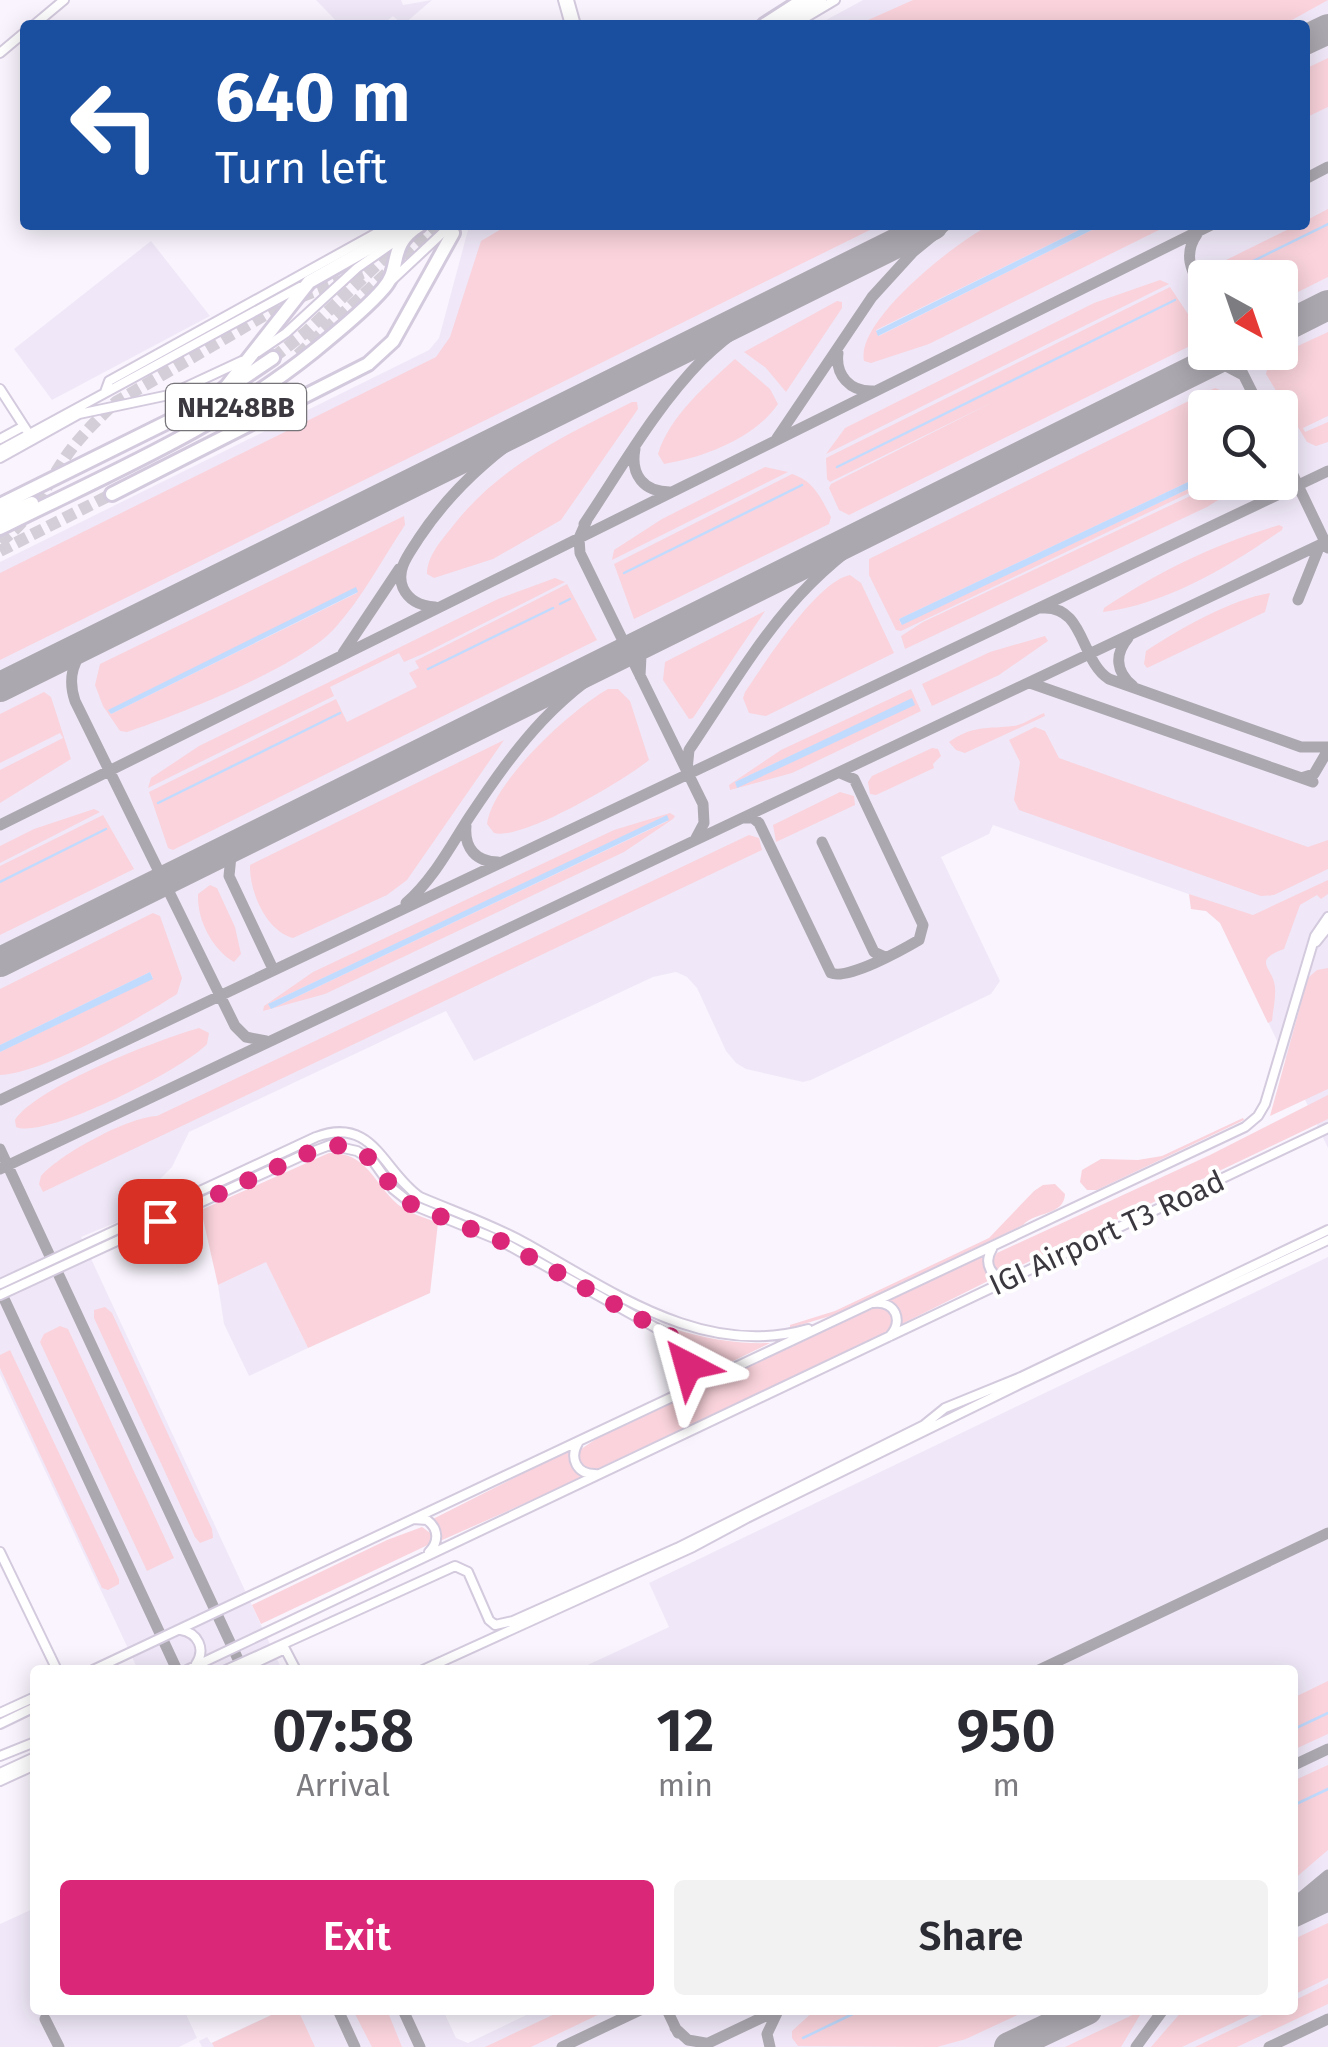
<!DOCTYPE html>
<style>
:root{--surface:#fff;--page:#f2f2f3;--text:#2b2b33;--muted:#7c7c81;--accent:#db2777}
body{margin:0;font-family:"Fira Sans",sans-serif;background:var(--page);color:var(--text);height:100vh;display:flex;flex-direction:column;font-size:38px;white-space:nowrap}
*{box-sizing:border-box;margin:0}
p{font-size:32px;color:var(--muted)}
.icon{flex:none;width:55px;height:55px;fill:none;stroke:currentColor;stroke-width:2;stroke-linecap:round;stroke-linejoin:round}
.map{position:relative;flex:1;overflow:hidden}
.sheet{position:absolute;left:30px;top:1665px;width:1268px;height:350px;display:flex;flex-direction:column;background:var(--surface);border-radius:10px;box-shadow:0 5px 25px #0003}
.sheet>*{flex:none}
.hud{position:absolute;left:20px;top:20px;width:1290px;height:210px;border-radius:10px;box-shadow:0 5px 25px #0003;background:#1a4fa0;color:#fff;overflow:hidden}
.needle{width:65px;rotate:140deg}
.controls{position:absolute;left:1188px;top:260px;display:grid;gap:20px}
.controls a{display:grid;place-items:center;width:110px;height:110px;border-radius:10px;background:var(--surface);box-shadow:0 5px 25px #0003;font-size:50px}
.pin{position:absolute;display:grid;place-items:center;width:85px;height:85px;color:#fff;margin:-42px;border-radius:20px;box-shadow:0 5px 15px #0006}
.me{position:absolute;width:110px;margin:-55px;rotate:321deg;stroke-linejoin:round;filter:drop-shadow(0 0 8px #0008)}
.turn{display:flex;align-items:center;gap:35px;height:210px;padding:0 30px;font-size:45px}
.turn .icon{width:130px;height:130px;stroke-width:2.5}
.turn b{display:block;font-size:70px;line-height:85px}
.eta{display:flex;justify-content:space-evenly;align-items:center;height:170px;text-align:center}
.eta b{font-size:60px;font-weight:600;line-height:70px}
.cta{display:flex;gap:20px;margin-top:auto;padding:20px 30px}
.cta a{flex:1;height:115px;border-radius:10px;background:var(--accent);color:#fff;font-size:40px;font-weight:600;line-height:115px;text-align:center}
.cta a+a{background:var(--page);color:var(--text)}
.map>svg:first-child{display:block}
.built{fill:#f0e8f8;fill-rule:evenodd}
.green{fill:#fad3dc;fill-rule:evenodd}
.water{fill:#c1dbfe}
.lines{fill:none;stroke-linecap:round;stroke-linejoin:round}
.stream{stroke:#c1dbfe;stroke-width:2.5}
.taxiway{stroke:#aca8b0;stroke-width:11}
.runway{stroke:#aca8b0;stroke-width:30}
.highway-tunnel{stroke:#d3ced7;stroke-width:12;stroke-dasharray:12 6;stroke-linecap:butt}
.secondary-casing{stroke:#d4cade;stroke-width:12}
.highway-casing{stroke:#d4cade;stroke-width:18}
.secondary{stroke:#fff;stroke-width:8}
.highway{stroke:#fff;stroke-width:12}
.route{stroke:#db2777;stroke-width:18;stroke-dasharray:0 32.4}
.labels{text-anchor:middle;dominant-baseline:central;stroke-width:8;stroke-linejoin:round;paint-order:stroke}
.shield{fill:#fff;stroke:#767479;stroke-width:2.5}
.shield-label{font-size:28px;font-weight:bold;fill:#3c383f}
.street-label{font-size:30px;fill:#3c383f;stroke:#fff}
</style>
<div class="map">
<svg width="1328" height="2047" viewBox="0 0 1328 2047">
<rect width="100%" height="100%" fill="#f9f4fd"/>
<path class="built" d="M316,0H401L403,5L432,0L403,25L393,16L382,25H340Z
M863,0H1328V1148L1211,902L993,825L989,834L941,857L1000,981L991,994L811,1080L803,1082L746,1069L736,1063L726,1051L697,988L687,977L676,972L653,977L474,1061L446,1011L189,1132L172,1167L117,1222L81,1237L282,1670H138L0,1374V562L429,350L439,338L468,230L472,225H1305V25H817ZM1205,278H1280V352H1205ZM1205,408H1280V482H1205Z
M151,241L210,316L52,400L14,349Z
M1328,1257V2047H202L199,2041L207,2037L211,2043L282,2010H443L456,2038L468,2043L537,2010H1292V1670H577L669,1627L649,1583Z
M266,1261L308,1348L249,1376L224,1324L218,1285Z
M35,1908V2010H184L197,2038L179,2047H0V1924Z"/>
<path class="green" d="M913,0H1328L1283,25H857Z
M1328,58V107L1305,118V69Z
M1328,209V277L1280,301V278L1223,277L1218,264L1297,225H1305V221Z
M508,225H880L0,660V573L436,357L450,337L481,241Z
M990,225H1089L876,330L879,336L1102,225H1169L929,344L871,363L864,361C855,321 957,241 990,225Z
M1160,280L1169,284L826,454L845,428L1094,303Z
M1170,287L1200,332L1202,340L849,515L839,510L829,488L831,484L995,401L830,482L827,479L826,458Z
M837,301L842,302V308L786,392L766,368L744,352Z
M1328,332V416L1303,428L1305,432L1328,422V442L1316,446L1307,442L1266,374L1269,361L1274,357Z
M735,359L770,389L778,404C755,438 703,458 664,464L658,454C669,417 707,384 735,359Z
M1215,388L1232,395L1238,407L1205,408V474L899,619L901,624L1205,481L1210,483L901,631L896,630L869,575V559Z
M632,402H637L638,409L561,520L493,559L434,578L427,574C427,556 441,541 452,527C500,465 564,436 632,402Z
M765,467L788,472L612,560L614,550L662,519Z
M792,474C814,481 821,498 831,517L829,524L634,619L614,564Z
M1220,482L1245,483L1207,507L905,649L901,636L923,622Z
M404,516L405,525C383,558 362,598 335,628C301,666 178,715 127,732L120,731L103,706L95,685L100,664ZM356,588L357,593L111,714L109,710Z
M1279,525L1283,527L1282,530C1229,566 1168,604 1103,612L1104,608C1161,570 1213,545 1279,525Z
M850,575L861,583L894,653L766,716L749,713L743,698L745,692C764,664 817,581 850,575Z
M555,578L565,582L425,653L404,662L399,653L330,687L334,696L148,788L151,778L199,746L498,599Z
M567,584L597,640L195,839L173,850L168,848L149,792L336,699L347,722L417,687L409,673L419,668L415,661Z
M1270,593L1265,612L1147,668L1144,664L1146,651C1179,629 1232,599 1270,593Z
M765,611L693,718L689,719L663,680L665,662Z
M1045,636L1048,641L999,675L932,706L922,684L990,652Z
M608,689H618L630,701L649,760C625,780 522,841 494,833L487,824C492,782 572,709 608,689Z
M911,689L921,711L792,773L730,790L729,785L781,750ZM912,699L914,704L737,787L735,782Z
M44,692L51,697L71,759L0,803V770L63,738L60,733L0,763V714Z
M1044,713L1045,716L965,753L956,750L949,742C973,725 987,729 1013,726C1023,725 1034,717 1044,713Z
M1035,727L1045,731L1059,758L1308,847L1328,840V869L1274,895L1261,896L1019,810L1014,800L1020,762L1009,740Z
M504,740L407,880L387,895L293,938C266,931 249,891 250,865Z
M932,748L938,749L941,756L933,764L934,768L876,795L870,794L868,782L872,776Z
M840,792L854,796L855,805L776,842L773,825Z
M94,809L100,812L0,863V846L34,829Z
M670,813L675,816L673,819L624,852L325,994L263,1011L264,1006L313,972L614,830ZM666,816L668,821L271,1009L268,1004Z
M103,815L134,869L0,935V866Z
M749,835L759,838L762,850L43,1192L39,1184L41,1176C60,1154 128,1117 157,1116Z
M1328,880V894L1321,899L1317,895L1300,905L1284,949C1251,961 1273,967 1275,987C1276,997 1273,1010 1272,1021L1268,1023L1220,923L1206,911L1191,909L1189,894L1253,915Z
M210,885L217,888L235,927L241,954L234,962C212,949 197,920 198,894Z
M153,913L160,916L182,978L177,994C140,1018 42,1074 0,1075V1052L153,978L150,972L0,1045V989Z
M1328,968V1089L1270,1116L1308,978L1317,970Z
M199,1028L209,1033L207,1044C185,1068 45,1140 16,1127L15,1120C36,1087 159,1039 199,1028Z
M1328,1095V1119L1003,1274L995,1272L991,1262L997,1253L1210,1155Z
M1243,1118L1244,1120L1097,1190H1087L1080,1182L1082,1170L1101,1159L1138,1160L1162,1156Z
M329,1153C365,1153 371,1177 393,1200C404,1212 423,1217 438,1223L430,1293L308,1348L266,1262L218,1285L201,1210Z
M1055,1184L1065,1194C1064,1216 1036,1211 1023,1225L837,1314L790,1328V1325L835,1311L989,1238L1034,1191L1043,1185Z
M987,1254L983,1265L992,1279L900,1325V1310L888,1300Z
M880,1306C896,1309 895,1324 885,1333L595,1470C584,1470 578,1466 577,1454C592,1430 839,1322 880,1306Z
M105,1307L112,1313L212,1529L213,1538L200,1543L195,1537L94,1318V1310Z
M60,1326L68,1329L174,1558L147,1571L40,1342L44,1334Z
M674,1329C707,1339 736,1344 770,1343L692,1381V1368L683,1349L685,1339L673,1332Z
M10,1350L119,1579V1584L108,1590L102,1588L0,1368V1355Z
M569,1450L571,1465L582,1478L440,1541V1532L429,1521Z
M422,1527L433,1535L432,1543L261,1624L252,1605L387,1540Z
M1328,1681V1734L1293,1750V1698Z
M1328,1765V1850L1293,1880V1781Z
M1328,1923V1978L1293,1995L1292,1940Z
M1328,1984V2004L1237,2047H1195L1273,2010H1292L1293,2001Z
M282,2010H298L315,2047H214L212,2043Z
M353,2010H387L402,2047H372Z
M563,2010H608L531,2047H485Z
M815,2010H1028L966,2039L937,2047L798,2046L792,2038V2031Z
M1143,2010L1121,2047H1065Z
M1183,2010H1260L1182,2047H1151Z"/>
<path class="water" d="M1089,225H1102L878,336L876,331Z
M1205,474V481L902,625L899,619Z
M356,587L358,592L111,714L108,710Z
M912,698L915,705L737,788L735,782Z
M667,815L669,820L271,1009L268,1004Z
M150,972L153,979L0,1052V1045Z"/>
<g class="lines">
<path class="stream" d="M1227,274L1328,224
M837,467L1175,300
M624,573L802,485
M560,604L570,599
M428,669L553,608
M158,803L340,713
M0,882L106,829
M1292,1730L1328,1713
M1292,1806L1328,1789
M803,2038L861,2010"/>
<path class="taxiway" d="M1305,179L1328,167
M1197,234C1181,257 1194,275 1205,297
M1280,329L1328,313
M1232,352L1260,408
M838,353C835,375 850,392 873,391
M1198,369L1222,364L1241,374
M777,438L872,297L913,252L946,225
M1280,448L1328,548
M635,449C630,475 644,492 670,492
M587,520L579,538L580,553L703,804L704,823L696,838
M584,524C621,469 655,408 702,360C731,331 767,309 803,289
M1298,600L1320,545
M435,607C421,606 409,601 403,588C395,569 410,553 419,538C457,481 505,443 563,408
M1042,608C1085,605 1080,661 1109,679L1301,747H1328
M1128,638C1114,655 1116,672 1133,686
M92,641C73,658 67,677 75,701L235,1026L246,1037L266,1041
M343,653L399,569
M640,676L641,656L657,637
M1030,683L1313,782
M687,770L689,750C751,658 789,583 888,523
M1301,778L1314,774L1328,750
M743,818H753L759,823L831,973C848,980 902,950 919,940L923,925L854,779L840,773
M0,825L1211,225
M466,826C464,848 476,862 498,862
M246,840L231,856L229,876L273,969
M822,842L874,952L885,957
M406,903C433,880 451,845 470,816C521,740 557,693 638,647
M0,1100L1328,471
M0,1149L243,1670
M0,1169L1328,541
M0,1290L177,1670
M1039,1670L1328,1533
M1292,1766L1328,1749
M1322,1899L1328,1896
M1292,1905L1328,1875
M338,2010L355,2047
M403,2010L420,2047
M667,2010L678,2033
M45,2019L59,2047
M675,2028L688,2040L705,2043
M562,2047L640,2010
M700,2047L778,2010
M770,2047L767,2034L777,2013
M1006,2047L1019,2042
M1136,2047L1163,2010
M1269,2047L1328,2019"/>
<path class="runway" d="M1305,40L1328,29
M1280,329L1328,305
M0,687L933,225
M0,962L1231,352
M1292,1913L1328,1896
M1009,2047L1087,2010"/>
<path class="highway-tunnel" d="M298,355L439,225
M273,358L306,332L404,239
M0,542C30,520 43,492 63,461C77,439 97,420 116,402L287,302L370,270
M0,551L112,494"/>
<defs>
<path id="secondary" d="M563,0L570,25
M569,0L576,25
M34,25L64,0
M793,25L835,0
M0,53L25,32
M392,280L451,225
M258,352L286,333L357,268L403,236
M0,389L29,434
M105,392L109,381L391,225
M0,439L24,426
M0,450L300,287
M0,458L79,414L169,395L242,361
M1316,942L1328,927
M992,1249C983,1264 991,1279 1010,1279
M0,1284L316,1137C374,1115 383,1172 420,1197C455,1212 491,1224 525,1243C612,1291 703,1359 808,1329
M0,1295L301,1156L330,1145L357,1151L373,1161L393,1189L413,1205L501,1241L667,1334C683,1348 697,1371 683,1390
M874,1303C895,1301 904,1320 890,1336
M578,1443C569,1459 577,1474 595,1474
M414,1519L427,1520C439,1529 439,1542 429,1552
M0,1552L57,1670
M181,1630C198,1633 206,1649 196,1664
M284,1647L296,1670
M93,1670L1245,1127L1258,1116L1265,1104L1315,936L1328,917
M187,1670L1328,1128
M226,1670L455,1566L468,1572L489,1620L495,1625L513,1621L677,1548L924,1425L945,1408L1021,1377L1328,1230
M240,1670L285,1649
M423,1670L693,1547L747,1518L1020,1384L1328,1240
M0,1713L35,1697
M0,1724L35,1707
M0,1756L35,1742
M0,1773L35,1757
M0,1781L35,1765"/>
<path id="highway" d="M764,25L803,0
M780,25L820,0
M233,385L273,358
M193,422L236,398
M112,494L368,364L393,341L453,233
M0,505L210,401L227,386L309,282L408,226
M0,517L32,503
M0,528C108,474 220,427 314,351C335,334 367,308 383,289C403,267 386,246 420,225"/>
</defs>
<use href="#secondary" class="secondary-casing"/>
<use href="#highway" class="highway-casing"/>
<use href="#secondary" class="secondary"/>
<use href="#highway" class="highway"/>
</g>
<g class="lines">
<path class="route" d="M160,1221L301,1156L330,1145L345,1146L374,1160L393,1189L412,1205L501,1241L668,1334L676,1342L688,1366"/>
</g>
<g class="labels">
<rect class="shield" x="166" y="384" width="140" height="46" rx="8"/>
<g class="shield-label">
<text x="236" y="407">NH248BB</text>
</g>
<g class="street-label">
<text transform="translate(1107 1233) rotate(-25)">IGI Airport T3 Road</text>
</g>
</g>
</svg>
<div class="controls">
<a><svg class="needle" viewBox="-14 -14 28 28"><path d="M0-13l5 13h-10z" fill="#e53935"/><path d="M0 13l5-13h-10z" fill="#7c7c81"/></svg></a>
<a><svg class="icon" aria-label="search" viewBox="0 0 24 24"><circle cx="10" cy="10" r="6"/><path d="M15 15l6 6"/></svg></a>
</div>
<div class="pin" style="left:160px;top:1221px;background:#d93025"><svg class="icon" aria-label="arrive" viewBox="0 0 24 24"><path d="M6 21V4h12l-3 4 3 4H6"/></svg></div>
<svg class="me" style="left:688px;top:1366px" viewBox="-20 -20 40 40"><path d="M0-17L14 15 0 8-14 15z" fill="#db2777" stroke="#fff" stroke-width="4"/></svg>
<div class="hud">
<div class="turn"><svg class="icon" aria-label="left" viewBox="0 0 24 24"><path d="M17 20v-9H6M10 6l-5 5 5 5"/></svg><div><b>640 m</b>Turn left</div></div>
</div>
<section class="sheet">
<div class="eta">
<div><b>07:58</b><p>Arrival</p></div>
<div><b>12</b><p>min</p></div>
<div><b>950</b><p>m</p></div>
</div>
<div class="cta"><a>Exit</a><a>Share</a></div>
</section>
</div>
